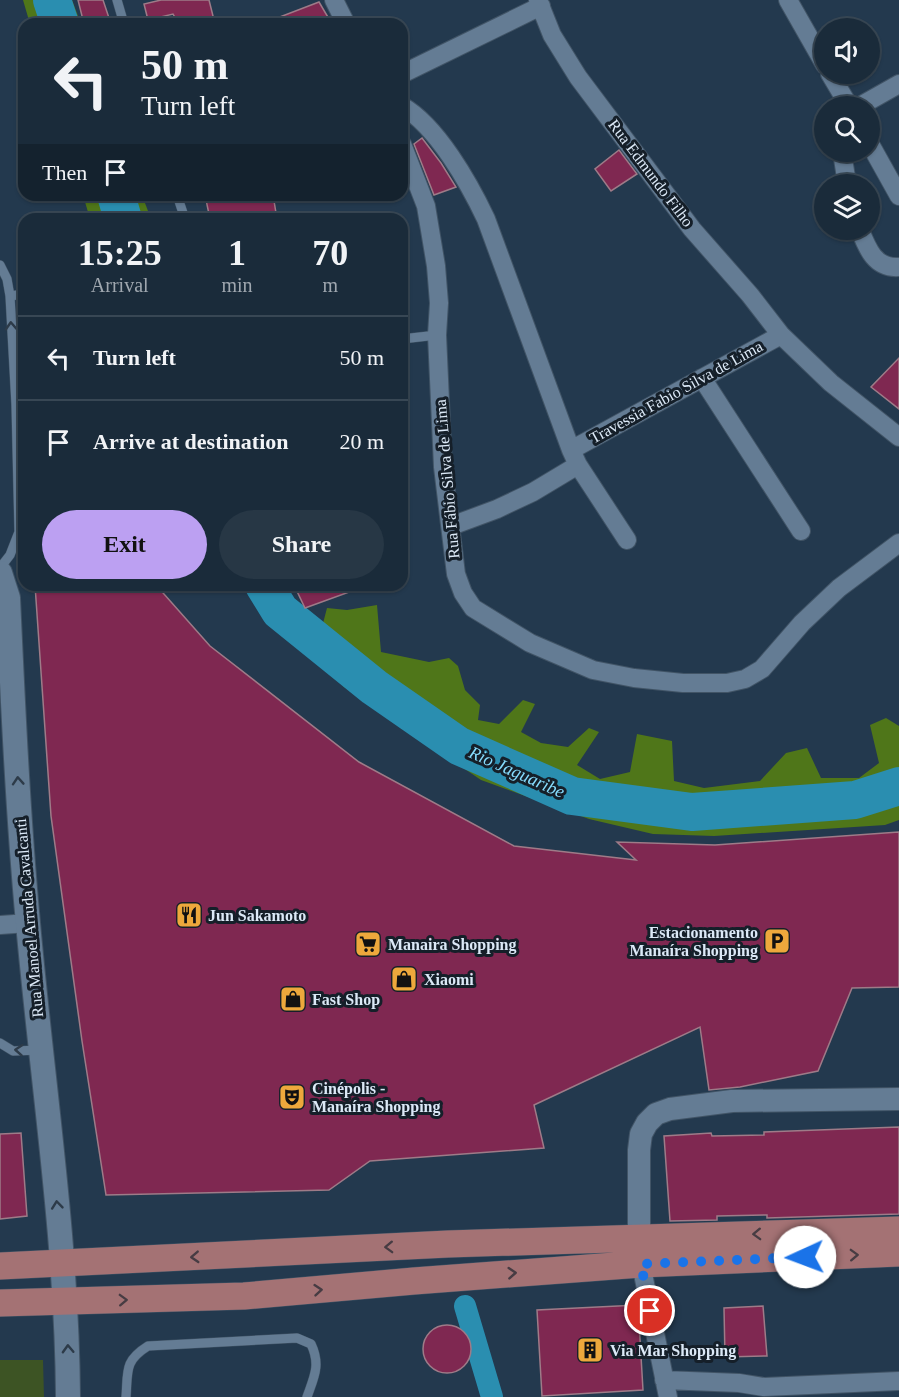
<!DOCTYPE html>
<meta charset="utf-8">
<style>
:root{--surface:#1a2b3a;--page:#273745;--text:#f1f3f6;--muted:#9fa7af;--line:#384754;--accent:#bca0f2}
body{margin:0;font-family:"Times New Roman",serif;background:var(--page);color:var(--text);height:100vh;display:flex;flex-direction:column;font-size:22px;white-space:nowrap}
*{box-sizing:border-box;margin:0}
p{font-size:20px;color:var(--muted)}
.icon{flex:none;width:33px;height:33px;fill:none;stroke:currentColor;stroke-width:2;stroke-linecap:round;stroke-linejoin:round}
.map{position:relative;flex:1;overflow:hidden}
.details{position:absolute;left:18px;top:213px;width:390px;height:378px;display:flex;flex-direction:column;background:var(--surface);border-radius:18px;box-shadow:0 2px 4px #0004,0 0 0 2px var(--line)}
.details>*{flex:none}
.hud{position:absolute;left:18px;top:18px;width:390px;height:183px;border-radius:18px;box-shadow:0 2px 4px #0004,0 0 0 2px var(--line);background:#1a2b3a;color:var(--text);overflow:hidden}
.tools{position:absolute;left:814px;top:18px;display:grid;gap:12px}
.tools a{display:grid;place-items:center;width:66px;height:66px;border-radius:50%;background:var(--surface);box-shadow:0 2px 4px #0004,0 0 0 2px var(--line);font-size:30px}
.pin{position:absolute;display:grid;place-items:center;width:51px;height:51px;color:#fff;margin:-26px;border:3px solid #fff;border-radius:50%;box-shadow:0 2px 6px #0007}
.me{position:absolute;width:66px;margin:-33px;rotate:268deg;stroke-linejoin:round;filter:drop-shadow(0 0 4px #0008)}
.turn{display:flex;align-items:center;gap:21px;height:126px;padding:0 24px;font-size:27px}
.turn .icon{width:78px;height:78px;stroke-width:2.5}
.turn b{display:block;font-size:42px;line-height:51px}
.then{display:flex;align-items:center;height:57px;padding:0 24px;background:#0003;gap:12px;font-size:22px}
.eta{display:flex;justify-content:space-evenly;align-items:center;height:102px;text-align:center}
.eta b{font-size:36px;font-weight:800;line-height:42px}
.primary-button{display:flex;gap:12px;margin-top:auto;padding:12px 24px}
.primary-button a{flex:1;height:69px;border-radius:36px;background:var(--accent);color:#111;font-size:24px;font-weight:800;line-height:69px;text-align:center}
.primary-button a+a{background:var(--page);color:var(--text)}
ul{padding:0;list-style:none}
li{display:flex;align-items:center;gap:18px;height:84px;padding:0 24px;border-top:2px solid var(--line)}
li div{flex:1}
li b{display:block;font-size:22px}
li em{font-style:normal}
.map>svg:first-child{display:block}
.green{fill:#3d5424}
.forest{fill:#4f7619}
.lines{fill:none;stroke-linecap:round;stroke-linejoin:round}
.canal{stroke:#2a8eb0;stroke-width:22}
.river{stroke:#2a8eb0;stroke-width:38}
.building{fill:#7f2851;stroke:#9e7b88;stroke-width:1.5}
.service-casing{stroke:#415466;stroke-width:10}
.minor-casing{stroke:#415466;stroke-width:20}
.tertiary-casing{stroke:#415466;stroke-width:24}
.secondary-casing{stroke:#415466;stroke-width:26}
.primary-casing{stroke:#415466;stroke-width:28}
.service{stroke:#647c94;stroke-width:9}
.minor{stroke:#647c94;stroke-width:18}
.tertiary{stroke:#647c94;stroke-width:22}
.secondary{stroke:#647c94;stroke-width:24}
.primary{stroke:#a47274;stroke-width:27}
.oneway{stroke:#2d3b49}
.oneway2{stroke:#473c43}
.route{stroke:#1a73e8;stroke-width:10;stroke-dasharray:0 18}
.labels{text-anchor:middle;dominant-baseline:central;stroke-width:6;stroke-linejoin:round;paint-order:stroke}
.street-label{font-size:16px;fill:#dce9f7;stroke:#151f29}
.poi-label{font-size:16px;font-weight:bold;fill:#dce9f7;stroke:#151f29;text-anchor:start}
.water-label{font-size:18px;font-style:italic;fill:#86dbfc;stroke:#151f29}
</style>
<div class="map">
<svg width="899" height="1397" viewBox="0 0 899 1397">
<rect width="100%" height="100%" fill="#23394e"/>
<path class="green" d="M0,1360H43L44,1397H0Z"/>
<path class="forest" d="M23,0H72L81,24H30Z
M83,195H142L151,219H90Z
M251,585H287L294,602L321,631L327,608L347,610L377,605L381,652L429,662L449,658L458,666L465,690L480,705L478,720L499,724L523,700L535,704L521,732L541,743L568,747L589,728L599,732L577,765L600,779L630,772L637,734L672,741L674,781L704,788L760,781L786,753L807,748L821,778H859L879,763L870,725L886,718L899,726V820L885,825L714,836L653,834L589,819L481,780L344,687Z"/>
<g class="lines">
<path class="canal" d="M465,1306L492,1397"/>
<path class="river" d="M52,0L60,24
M116,195L123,219
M264,585L280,611L374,687L459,746L572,796L692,812L855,800L899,786"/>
</g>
<path class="building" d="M78,0H103L111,24H84Z
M161,0H209L215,24H179L173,14L148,20L144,4Z
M319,2L332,24H265L264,23Z
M422,138L441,163L456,187L434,195L414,144Z
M619,150L637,174L611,191L595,169Z
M205,195H273L277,219H244L241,213L222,219H210Z
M899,358V409L871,387Z
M35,585H156L210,646L359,762L514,846L636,860L617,842L715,845L899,832V987L852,988L818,1071L740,1087L709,1090L700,1027L534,1105L544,1148L370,1161L329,1190L106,1195L82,1041L51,816Z
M294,585H363V587L305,608Z
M899,1127V1214L767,1218V1215L717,1216V1220L670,1221L664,1136L711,1133L712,1136L764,1135V1132Z
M21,1133L27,1216L0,1219V1134Z
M638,1305L643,1390L542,1396L537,1310Z
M763,1306L767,1356L725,1357L724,1308Z
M423 1349a24 24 0 1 1 48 0a24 24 0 1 1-48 0Z"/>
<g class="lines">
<defs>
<path id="service" d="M117,0L124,24
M177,195L185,219
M0,265L7,279L10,296L16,405L19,532L10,555L0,568
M10,296L24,294
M402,339L437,335
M0,1043L13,1051L41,1050
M126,1397C128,1371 124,1361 148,1346L297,1338L311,1344C321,1365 314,1377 307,1397"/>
<path id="minor" d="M334,0L346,24
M538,0L552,35L578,77L692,229L750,295L781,335L831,383L899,437
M788,0L825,65
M402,74L541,6
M830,74L849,106
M402,106C437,126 469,183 486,219L571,450L578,465L627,540
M860,106L899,84
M402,144L426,206L436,266L439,303L437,335L443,467L456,574L463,593L473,608L530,643L593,670L634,678L683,683H727L745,679L762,669L802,623L839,588L899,543
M870,144L899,196
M842,152L847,184
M860,230C867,248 875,269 899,267
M702,378L801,531
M571,450L781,335
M451,526L497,509L533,492L578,465
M0,925L28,923
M641,1264L668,1397
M664,1380L739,1383L764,1387L899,1381"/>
<path id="tertiary" d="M639,1237V1150L641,1134L647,1123L656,1114L670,1109L732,1101L899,1099"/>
<path id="secondary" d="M0,573L8,598C13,706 18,815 28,923C42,1081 67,1238 68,1397"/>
<path id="primary" d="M0,1266L448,1244L899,1230
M0,1303L244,1296L414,1281L641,1264L899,1253"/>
</defs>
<use href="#service" class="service-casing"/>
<use href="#minor" class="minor-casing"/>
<use href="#tertiary" class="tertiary-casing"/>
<use href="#secondary" class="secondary-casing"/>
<use href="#primary" class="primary-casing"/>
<use href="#service" class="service"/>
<use href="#minor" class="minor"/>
<use href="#tertiary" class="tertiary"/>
<use href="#secondary" class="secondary"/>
<use href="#primary" class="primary"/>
</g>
<defs><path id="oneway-chevron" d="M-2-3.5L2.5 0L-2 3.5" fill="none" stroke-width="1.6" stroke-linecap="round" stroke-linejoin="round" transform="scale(1.5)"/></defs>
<g class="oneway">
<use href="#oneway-chevron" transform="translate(11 326) rotate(-93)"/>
<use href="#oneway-chevron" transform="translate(18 781) rotate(-94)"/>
<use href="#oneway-chevron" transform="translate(19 1050) rotate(-176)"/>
<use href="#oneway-chevron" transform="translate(57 1205) rotate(-96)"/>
<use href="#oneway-chevron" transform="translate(68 1349) rotate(-92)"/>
</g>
<g class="oneway2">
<use href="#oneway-chevron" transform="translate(757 1234) rotate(178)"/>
<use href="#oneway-chevron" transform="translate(389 1247) rotate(178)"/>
<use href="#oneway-chevron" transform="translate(854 1255) rotate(-2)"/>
<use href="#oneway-chevron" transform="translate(195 1257) rotate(177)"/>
<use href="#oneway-chevron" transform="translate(512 1273) rotate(-4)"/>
<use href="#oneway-chevron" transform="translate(318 1290) rotate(-5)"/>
<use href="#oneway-chevron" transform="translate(123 1300) rotate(-2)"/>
</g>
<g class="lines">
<path class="route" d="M650,1311L641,1264L805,1257"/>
</g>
<defs>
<symbol id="restaurant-square" viewBox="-11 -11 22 22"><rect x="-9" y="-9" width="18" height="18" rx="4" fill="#eda83c" stroke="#151f29"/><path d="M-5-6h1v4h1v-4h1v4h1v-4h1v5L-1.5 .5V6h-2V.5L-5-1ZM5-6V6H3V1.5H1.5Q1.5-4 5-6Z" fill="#111"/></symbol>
<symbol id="parking-square" viewBox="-11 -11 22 22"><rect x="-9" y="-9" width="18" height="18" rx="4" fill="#eda83c" stroke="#151f29"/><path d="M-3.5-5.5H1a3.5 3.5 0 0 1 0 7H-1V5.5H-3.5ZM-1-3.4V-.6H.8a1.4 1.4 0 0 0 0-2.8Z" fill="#111"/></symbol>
<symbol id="supermarket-square" viewBox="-11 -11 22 22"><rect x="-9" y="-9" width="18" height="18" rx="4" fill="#eda83c" stroke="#151f29"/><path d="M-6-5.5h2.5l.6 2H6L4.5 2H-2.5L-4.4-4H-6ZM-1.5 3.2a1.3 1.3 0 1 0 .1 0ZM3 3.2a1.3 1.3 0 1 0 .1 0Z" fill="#111"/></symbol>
<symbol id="shop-square" viewBox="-11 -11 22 22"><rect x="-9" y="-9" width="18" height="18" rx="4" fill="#eda83c" stroke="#151f29"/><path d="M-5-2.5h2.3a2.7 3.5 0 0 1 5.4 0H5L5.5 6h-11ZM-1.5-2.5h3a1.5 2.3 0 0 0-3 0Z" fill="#111"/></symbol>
<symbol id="theatre-square" viewBox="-11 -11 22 22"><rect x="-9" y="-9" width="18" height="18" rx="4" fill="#eda83c" stroke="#151f29"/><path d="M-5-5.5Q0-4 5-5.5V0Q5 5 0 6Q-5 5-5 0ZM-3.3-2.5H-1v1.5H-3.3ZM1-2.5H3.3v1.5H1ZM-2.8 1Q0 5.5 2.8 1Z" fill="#111"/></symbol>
<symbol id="building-square" viewBox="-11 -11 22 22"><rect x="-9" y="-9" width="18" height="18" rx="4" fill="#eda83c" stroke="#151f29"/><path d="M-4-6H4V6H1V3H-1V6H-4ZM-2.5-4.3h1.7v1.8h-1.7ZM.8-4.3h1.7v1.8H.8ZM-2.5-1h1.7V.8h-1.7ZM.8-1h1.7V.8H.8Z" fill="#111"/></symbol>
</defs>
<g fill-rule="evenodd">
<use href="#restaurant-square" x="174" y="900" width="30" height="30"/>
<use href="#parking-square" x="762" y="926" width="30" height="30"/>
<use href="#supermarket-square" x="353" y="929" width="30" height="30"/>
<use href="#shop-square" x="389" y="964" width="30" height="30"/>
<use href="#shop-square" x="278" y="984" width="30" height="30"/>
<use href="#theatre-square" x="277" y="1082" width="30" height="30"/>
<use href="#building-square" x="575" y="1335" width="30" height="30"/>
</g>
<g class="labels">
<g class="street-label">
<text transform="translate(651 173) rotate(53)">Rua Edmundo Filho</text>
<text transform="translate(676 392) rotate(-29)">Travessia Fabio Silva de Lima</text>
<text transform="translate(447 479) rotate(-95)">Rua Fábio Silva de Lima</text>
<text transform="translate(29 918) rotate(-95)">Rua Manoel Arruda Cavalcanti</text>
</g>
<g class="poi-label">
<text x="208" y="915">Jun Sakamoto</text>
<text x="758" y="932" text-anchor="end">Estacionamento<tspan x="758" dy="18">Manaíra Shopping</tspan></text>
<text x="388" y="944">Manaira Shopping</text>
<text x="424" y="979">Xiaomi</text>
<text x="312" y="999">Fast Shop</text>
<text x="312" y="1088">Cinépolis -<tspan x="312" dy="18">Manaíra Shopping</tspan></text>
<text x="610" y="1350">Via Mar Shopping</text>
</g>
<g class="water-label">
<text transform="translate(517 772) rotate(24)">Rio Jaguaribe</text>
</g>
</g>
</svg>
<div class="tools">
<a><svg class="icon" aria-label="sound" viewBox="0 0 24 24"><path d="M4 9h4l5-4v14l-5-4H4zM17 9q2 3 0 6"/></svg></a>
<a><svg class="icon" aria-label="search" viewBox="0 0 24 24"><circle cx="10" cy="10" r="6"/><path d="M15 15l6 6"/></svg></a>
<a><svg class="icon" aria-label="layers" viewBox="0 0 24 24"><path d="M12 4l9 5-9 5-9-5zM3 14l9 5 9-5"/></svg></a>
</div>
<div class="pin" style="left:650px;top:1311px;background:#d93025"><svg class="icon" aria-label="arrive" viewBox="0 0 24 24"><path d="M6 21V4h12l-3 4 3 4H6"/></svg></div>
<svg class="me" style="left:805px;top:1257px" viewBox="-20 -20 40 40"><circle r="19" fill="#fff"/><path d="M0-13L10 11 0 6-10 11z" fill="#1a73e8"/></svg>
<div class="hud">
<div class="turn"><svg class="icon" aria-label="left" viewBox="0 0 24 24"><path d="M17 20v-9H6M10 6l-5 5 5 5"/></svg><div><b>50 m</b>Turn left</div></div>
<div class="then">Then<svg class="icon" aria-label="arrive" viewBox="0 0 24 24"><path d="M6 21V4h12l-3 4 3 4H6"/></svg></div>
</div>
<section class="details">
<div class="eta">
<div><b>15:25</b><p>Arrival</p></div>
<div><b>1</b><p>min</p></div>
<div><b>70</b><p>m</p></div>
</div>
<ul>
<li><svg class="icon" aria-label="left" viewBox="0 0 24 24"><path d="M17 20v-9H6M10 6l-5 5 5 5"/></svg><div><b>Turn left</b></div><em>50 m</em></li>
<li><svg class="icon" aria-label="arrive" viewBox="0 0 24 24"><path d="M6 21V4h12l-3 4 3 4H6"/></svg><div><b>Arrive at destination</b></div><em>20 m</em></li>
</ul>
<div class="primary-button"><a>Exit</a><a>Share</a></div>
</section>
</div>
